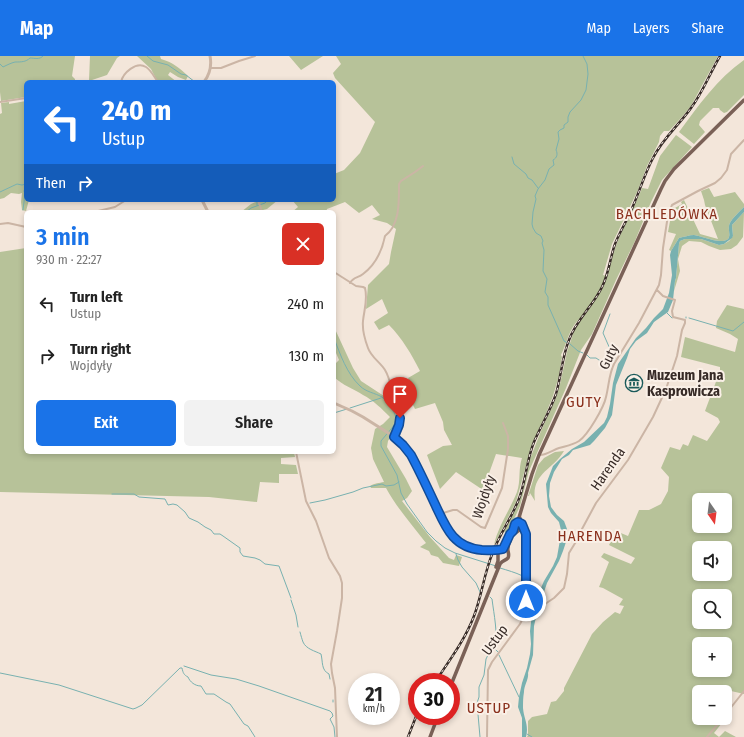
<!DOCTYPE html>
<meta charset="utf-8">
<style>
:root{--surface:#fff;--page:#f2f2f2;--text:#222;--muted:#767676;--accent:#1a73e8}
body{margin:0;font-family:"Fira Sans Condensed",sans-serif;background:var(--page);color:var(--text);height:100vh;display:flex;flex-direction:column;font-size:15px;white-space:nowrap}
*{box-sizing:border-box;margin:0}
p{font-size:13px;color:var(--muted)}
.icon{flex:none;width:22px;height:22px;fill:none;stroke:currentColor;stroke-width:2;stroke-linecap:round;stroke-linejoin:round}
.map{position:relative;flex:1;overflow:hidden}
.panel{position:absolute;left:24px;top:154px;width:312px;height:244px;display:flex;flex-direction:column;background:var(--surface);border-radius:6px;box-shadow:0 2px 6px #0003}
.panel>*{flex:none}
.guide{position:absolute;left:24px;top:24px;width:312px;height:122px;border-radius:6px;box-shadow:0 2px 6px #0003;background:#1a73e8;color:#fff;overflow:hidden}
.needle{width:26px;rotate:166deg}
.fabs{position:absolute;left:692px;top:437px;display:grid;gap:8px}
.fabs a{display:grid;place-items:center;width:40px;height:40px;border-radius:6px;background:var(--surface);box-shadow:0 2px 6px #0003;font-size:20px}
.speed{position:absolute;left:348px;top:617px;display:flex;gap:8px;font-size:20px;font-weight:700;text-align:center}
.speed>*{display:grid;place-content:center;width:52px;height:52px;border-radius:50%;background:var(--surface);box-shadow:0 2px 6px #0003;line-height:1}
.speed small{font-size:10px;font-weight:400}
.speed .limit{border:6px solid #d22;background:#fff;color:#111}
.pin{position:absolute;display:grid;place-items:center;width:34px;height:34px;color:#fff;margin:-41px -17px;border-radius:50% 50% 50% 0;rotate:-45deg;box-shadow:0 0 4px #0007}
.pin .icon{rotate:45deg}
.me{position:absolute;width:44px;margin:-22px;rotate:0deg;stroke-linejoin:round;filter:drop-shadow(0 0 3px #0008)}
.turn{display:flex;align-items:center;gap:14px;height:84px;padding:0 12px;font-size:18px}
.turn .icon{width:52px;height:52px;stroke-width:2.5}
.turn b{display:block;font-size:28px;line-height:34px}
.then{display:flex;align-items:center;height:38px;padding:0 12px;background:#0003;gap:8px;font-size:15px}
.round{display:grid;place-items:center;flex:none;width:42px;height:42px;border-radius:6px;background:var(--page)}
.summary{display:flex;align-items:center;justify-content:space-between;height:68px;padding:0 12px}
h1{font-size:24px;font-weight:600;line-height:30px;color:var(--accent)}
.button{display:flex;gap:8px;margin-top:auto;padding:8px 12px}
.button a{flex:1;height:46px;border-radius:6px;background:var(--accent);color:#fff;font-size:16px;font-weight:600;line-height:46px;text-align:center}
.button a+a{background:var(--page);color:var(--text)}
ul{padding:0;list-style:none}
li{display:flex;align-items:center;gap:12px;height:52px;padding:0 12px}
li div{flex:1}
li b{display:block;font-size:15px}
li em{font-style:normal}
header{display:flex;align-items:center;gap:24px;box-sizing:border-box;height:56px;padding:0 20px;background:var(--accent);color:#fff}
header strong{font-size:19px}
nav{display:flex;gap:22px;margin-inline-start:auto;font-size:14px}
.map>svg:first-child{display:block}
.green{fill:#b7c299;fill-rule:evenodd}
.water{fill:#78b1b0}
.lines{fill:none;stroke-linecap:round;stroke-linejoin:round}
.stream{stroke:#78b1b0;stroke-width:1}
.minor{stroke:#cbb5a5;stroke-width:2}
.tertiary{stroke:#cbb5a5;stroke-width:3}
.primary{stroke:#7a6157;stroke-width:3.5}
.rail-casing{stroke:#372b27;stroke-width:2.5}
.rail{stroke:#faf0e7;stroke-width:1;stroke-dasharray:3;stroke-linecap:butt}
.route-casing{stroke:#114b97;stroke-width:10}
.route{stroke:#1a73e8;stroke-width:7}
.labels{text-anchor:middle;dominant-baseline:central;stroke-width:4;stroke-linejoin:round;paint-order:stroke}
.street-label{font-size:14px;fill:#372b27;stroke:#faf0e7}
.poi-label{font-size:14px;font-weight:bold;fill:#372b27;stroke:#faf0e7;text-anchor:start}
.neighbourhood-label{font-size:15px;letter-spacing:1px;fill:#8a301c;stroke:#faf0e7}
</style>
<header>
<strong>Map</strong>
<nav><a>Map</a><a>Layers</a><a>Share</a></nav>
</header>
<div class="map">
<svg width="744" height="681" viewBox="0 0 744 681">
<rect width="100%" height="100%" fill="#f3e6da"/>
<path class="green" d="M0,0H75L72,20L75,23V26H26V41L1,45L0,36Z
M90,0H120L117,2L107,19L89,25Z
M137,0H160L161,3C174,7 178,11 188,20L186,24L178,21L170,16L168,19L177,26H170L169,25L168,26H160L156,23L151,13Z
M289,0H323L301,14Z
M336,0H718L691,50L681,62L669,75H664L660,80L659,86L647,110L638,134L612,188L603,219L607,220C610,209 613,197 617,187C624,168 635,150 642,132L648,133L660,100L676,79L692,91L662,124L651,146L635,185L616,224L592,278L581,294L566,332L529,415L520,450L515,461L507,477L504,476L519,446L523,433L528,408L541,375L556,342L560,328L567,296L574,275L580,265L579,263C569,273 567,287 561,299L562,301L559,320L553,340L545,360L536,380L529,399L516,446L494,489C498,470 510,454 517,436C521,425 518,413 522,402L496,398L483,434L456,416L440,433L427,399L443,390L452,389L444,374L443,366L435,347L415,353L405,333L410,326L408,322L420,315C412,299 402,282 389,269L379,274L374,266L388,257L382,243L366,253L368,229L389,208L391,196L396,173L387,167L372,163L380,159L372,149L359,157L345,146L327,153L326,156H292L298,151L292,144H334V118L344,114L360,97L375,66L335,22L333,17L341,8Z
M744,4V39L727,56L724,57L720,54L719,52H713L700,65L699,69L705,76L694,88L679,76C698,50 717,23 744,4Z
M26,45V144H29L26,155L22,154L21,146L22,137L19,138L11,137L4,142L0,143V58L2,57L1,47L9,46V48Z
M709,132L714,141L735,136L744,148V151C740,155 729,165 729,170C728,174 731,179 728,183C721,189 702,180 694,179C689,179 684,181 679,182L671,195L669,194L676,178L668,176L670,165L669,164L671,153L673,151L675,152L682,148L681,146L684,144L700,178L718,183L705,149L704,144L701,135Z
M260,144H278L267,153L255,156H241L251,148Z
M744,156L743,181L737,189L731,193L720,194L709,190L701,186L689,185L682,190L678,203L680,215L674,235L675,225L676,222L679,188L680,185L685,183H701L719,189L724,188L729,185L733,180L732,169Z
M26,192V396H294L295,401L281,402V408L296,409L298,418H279V427L260,426L257,446L209,441L0,436V196Z
M727,249L744,253V638L731,635L725,639V636H699V662H715L722,667L714,677L719,681L725,675L736,681H527L528,679V665L532,661L547,658L551,646L556,645L564,635V632L592,578L603,566L615,556L620,558L624,550L619,549L623,543L603,532L599,531L609,506L601,501L604,497L631,508L635,502L609,489L616,475L628,480L639,454H649L661,448L668,435L669,421L661,412L670,391L680,394L683,388L688,390L693,379L707,385L720,366L718,362L705,355L720,315V311L681,301L685,281L735,296L738,283L730,278L716,272L717,265ZM699,444H725V470H699ZM699,492H725V518H699ZM699,540H725V566H699ZM699,588H725V614H699Z
M334,271L353,312L361,325L384,340L392,347L398,364L395,374L388,385L387,391L406,423L412,435L407,442L402,445L430,481L449,502L454,504L456,499L462,501L459,510L443,507L438,501L431,499L429,495L420,491L426,487C412,469 397,452 386,432H371L370,430C375,427 379,427 384,426L373,403L371,392L375,373L383,368L390,361C382,353 373,344 363,339C354,333 342,329 334,321V309L339,304L336,297H334Z
M564,395C552,415 531,417 535,445L530,437L529,440H528L538,409L544,402L553,397L555,396Z"/>
<path class="water" d="M744,151V156L732,169L733,180L732,182L724,188L719,189L701,183H685L680,185L679,188L676,222L675,225L673,244L668,256L654,266L647,277L636,285L630,293L627,302L616,329L612,359L605,372L594,385L590,389L573,394L569,399L562,403L554,416L550,427L549,440L551,451L557,459L564,465L567,473L566,486L563,495L559,505L547,527L537,557L534,570L533,599L528,617C529,623 524,629 524,636C523,641 523,647 523,652C524,664 529,668 526,681H522V662L518,651L519,641L522,627L527,612L530,598L531,588L530,575L531,566L537,541L544,525L553,510L557,501L560,484L561,474L559,466L551,457L548,451L546,428L553,410L560,403L572,393L584,386L604,367L607,361L610,348L613,327L618,308L636,282L646,272L654,262L663,253L669,237L672,219L670,199L671,195L679,182C684,181 689,179 694,179C702,180 721,189 728,183C731,179 728,174 729,170C729,165 740,155 744,151Z"/>
<g class="lines">
<path class="stream" d="M147,0L153,5L168,9L181,18L186,19L195,26
M583,0L587,8L588,18L586,34L581,44L570,56L568,61V66L564,69V72L560,74L558,76L559,83L556,94C558,98 557,102 553,104L554,109L549,113L545,124L538,133L535,140L536,143L533,156L532,168L533,172L536,177L541,180L543,185L542,187L544,194L543,215L547,223L545,236L548,241V249L564,285L570,288L578,295L583,297
M0,8L3,11C7,9 11,7 15,6C21,6 26,6 30,2C34,2 40,4 43,0
M512,101L514,108L526,118L528,122L532,124L538,132
M0,136L17,128L22,129L26,128
M257,144V149
M23,154L25,138L24,135L26,129
M246,156L251,152L265,147L268,144
M667,257L672,262
M610,258L603,277L610,293L615,302L613,306
M686,262V261
M689,262L733,275L744,266
M334,282C340,298 347,318 360,330C366,336 375,337 382,341C386,344 389,349 392,353C395,358 397,362 396,367L381,385V390L397,419L401,437L407,448L427,476L436,485L445,492L455,497L496,510
M587,299L590,302H596L602,306L608,305H612
M350,352L381,342
M334,357L347,353
M112,438H134L139,441L165,443L168,449L173,448L177,449L185,456L189,462L198,466L205,471L211,474L214,478H220L223,480L240,492V496L243,500L255,502L260,504L265,508L279,510L291,542
M310,447L325,444L353,436L363,432L382,428L386,430L394,429L399,426
M456,498L458,504L462,511L476,527L480,536
M500,512C516,517 530,520 540,535
M490,541L492,543C494,559 498,577 495,593L498,596
M291,544L296,559L298,571
M300,576C301,580 302,583 303,586C306,593 315,595 321,598C323,606 321,614 329,618L330,623
M499,599L519,641
M184,610L211,619L236,623L259,630L330,655L332,657L333,660L330,663L334,671L335,681
M0,617L59,629L133,653L136,652L142,649L180,612H182C183,617 184,619 188,621C190,626 195,630 201,630L206,638H214L226,646L230,648L244,668L248,670L255,681
M333,646V644
M527,678L532,681
M480,681L477,647L479,641V631L484,619L486,603L488,599L495,593"/>
<path class="minor" d="M211,12H221L239,5L255,0
M121,26C123,17 136,5 146,11C151,14 154,21 158,26
M0,46L26,42
M258,144L262,156
M94,156L115,151L126,144
M0,168L8,167L26,171
M334,216L356,230L363,231L365,232C368,244 364,254 363,265C362,275 365,284 368,292C371,301 380,306 385,314C390,322 391,331 393,340C396,348 400,357 400,364C400,370 397,377 394,381
M350,227C353,221 358,222 363,218C375,209 382,195 385,180C400,169 399,145 399,128L401,125L415,116L423,110
M296,396L306,445L316,465L329,502L340,520L342,527V542L337,575L331,608L332,617L335,632L337,681
M539,399C545,400 553,394 559,392C566,390 573,389 579,385C588,379 604,351 606,341C609,329 609,318 614,308L639,267L659,229L661,219L663,192L668,159L672,149L698,135L715,127L721,122L727,114L731,98L744,84
M440,458L453,454H457L481,471L485,472L502,432L508,393V380L503,367
M526,545L545,548L554,542L564,532L567,518L569,497L577,484L582,473L596,447L628,404L653,361L666,333L677,300L682,274L685,267V264L673,261L672,255L675,244L663,240L657,234
M725,659L744,635
M487,681L488,614L492,606L520,568L523,562L525,556L526,480L525,475L522,471
M707,681L723,662"/>
<path class="tertiary" d="M204,26C210,18 212,10 210,0
M202,144L208,156
M334,347L352,355L363,361L393,380L405,391L414,405L448,474L456,484L464,489L473,493L493,495L501,494"/>
<path class="primary" d="M513,479C515,476 522,474 522,471C523,468 520,465 520,462
M503,493L513,475L514,468L518,465L532,418L539,399L661,133L665,125L674,113L744,44
M496,511L498,505V497L501,494L503,493
M451,629L500,508C503,504 505,505 508,502C510,498 507,495 508,492C508,490 509,487 510,485
M430,681L438,660"/>
<defs>
<path id="rail" d="M435,626C449,605 465,584 474,560C482,539 484,517 493,496C500,477 513,460 520,440C526,422 527,403 534,386C541,370 550,355 556,338C561,321 562,301 569,284C576,264 593,250 602,231C609,217 610,202 615,188C620,175 628,163 633,150C640,134 645,117 653,102C663,82 679,69 691,52C703,36 710,17 720,0
M408,681L417,658"/>
</defs>
<use href="#rail" class="rail-casing"/>
<use href="#rail" class="rail"/>
</g>
<g class="lines">
<defs>
<path id="route" d="M400,362L399,369L394,381L403,389L411,399C419,414 427,431 434,446C445,469 452,492 482,494C490,494 496,495 503,493L510,478L513,475L515,468L518,466L522,468L526,478V545"/>
</defs>
<use href="#route" class="route-casing"/>
<use href="#route" class="route"/>
</g>
<defs>
<symbol id="museum-ring" viewBox="-11 -11 22 22"><circle r="9.5" fill="#faf0e7" stroke="#1a5a5a" stroke-width="1.5"/><path d="M0-6L6-3V-2H-6V-3ZM-5-1h2V3h-2ZM-1-1h2V3h-2ZM3-1h2V3H3ZM-6 4H6V6H-6Z" fill="#1a5a5a"/></symbol>
</defs>
<g fill-rule="evenodd">
<use href="#museum-ring" x="624" y="317" width="20" height="20"/>
</g>
<g class="labels">
<g class="street-label">
<text transform="translate(609 301) rotate(-64)">Guty</text>
<text transform="translate(608 413) rotate(-55)">Harenda</text>
<text transform="translate(484 441) rotate(-71)">Wojdyły</text>
<text transform="translate(495 584) rotate(-54)">Ustup</text>
</g>
<g class="poi-label">
<text x="647" y="319">Muzeum Jana<tspan x="647" dy="16">Kasprowicza</tspan></text>
</g>
<g class="neighbourhood-label">
<text x="667" y="158">BACHLEDÓWKA</text>
<text x="584" y="346">GUTY</text>
<text x="590" y="480">HARENDA</text>
<text x="489" y="652">USTUP</text>
</g>
</g>
</svg>
<div class="fabs">
<a><svg class="needle" viewBox="-14 -14 28 28"><path d="M0-13l5 13h-10z" fill="#e53935"/><path d="M0 13l5-13h-10z" fill="#767676"/></svg></a>
<a><svg class="icon" aria-label="sound" viewBox="0 0 24 24"><path d="M4 9h4l5-4v14l-5-4H4zM17 9q2 3 0 6"/></svg></a>
<a><svg class="icon" aria-label="search" viewBox="0 0 24 24"><circle cx="10" cy="10" r="6"/><path d="M15 15l6 6"/></svg></a>
<a>+</a>
<a>−</a>
</div>
<div class="speed"><div>21<small>km/h</small></div><div class="limit">30</div></div>
<div class="pin" style="left:400px;top:362px;background:#d93025"><svg class="icon" aria-label="arrive" viewBox="0 0 24 24"><path d="M6 21V4h12l-3 4 3 4H6"/></svg></div>
<svg class="me" style="left:526px;top:545px" viewBox="-20 -20 40 40"><circle r="17" fill="#1a73e8" stroke="#fff" stroke-width="3"/><path d="M0-11L8 9 0 5-8 9z" fill="#fff"/></svg>
<div class="guide">
<div class="turn"><svg class="icon" aria-label="left" viewBox="0 0 24 24"><path d="M17 20v-9H6M10 6l-5 5 5 5"/></svg><div><b>240 m</b>Ustup</div></div>
<div class="then">Then<svg class="icon" aria-label="right" viewBox="0 0 24 24"><path d="M7 20v-9h11M14 6l5 5-5 5"/></svg></div>
</div>
<section class="panel">
<div class="summary"><div><h1>3 min</h1><p>930 m · 22:27</p></div><a class="round" style="background:#d93025;color:#fff"><svg class="icon" aria-label="close" viewBox="0 0 24 24"><path d="M6 6l12 12M18 6L6 18"/></svg></a></div>
<ul>
<li><svg class="icon" aria-label="left" viewBox="0 0 24 24"><path d="M17 20v-9H6M10 6l-5 5 5 5"/></svg><div><b>Turn left</b><p>Ustup</p></div><em>240 m</em></li>
<li><svg class="icon" aria-label="right" viewBox="0 0 24 24"><path d="M7 20v-9h11M14 6l5 5-5 5"/></svg><div><b>Turn right</b><p>Wojdyły</p></div><em>130 m</em></li>
</ul>
<div class="button"><a>Exit</a><a>Share</a></div>
</section>
</div>
